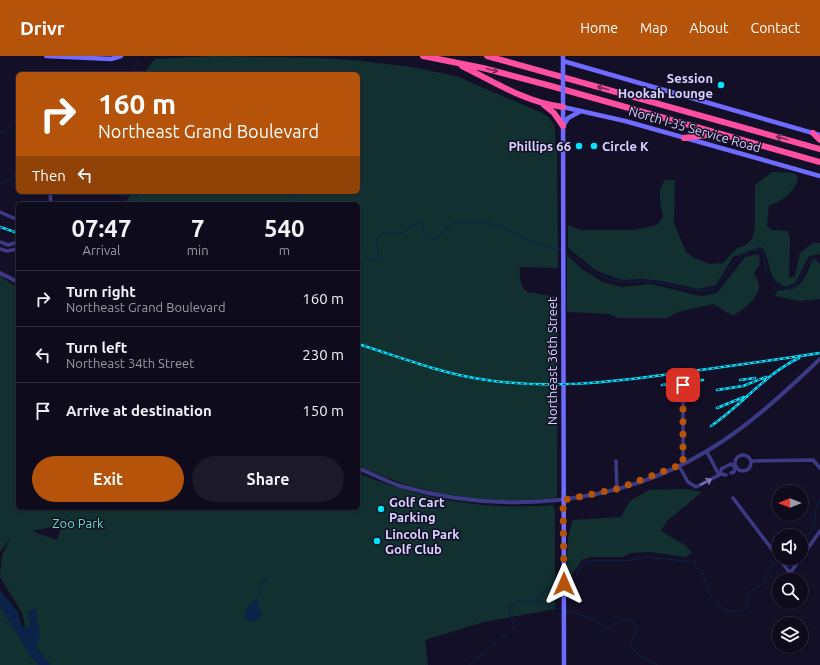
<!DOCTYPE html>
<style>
:root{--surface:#0e0b1c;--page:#1c1929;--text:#f1f3f6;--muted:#9b9ba3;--line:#2e2b3b;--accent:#b45309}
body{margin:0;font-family:Ubuntu,sans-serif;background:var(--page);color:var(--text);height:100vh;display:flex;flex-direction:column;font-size:15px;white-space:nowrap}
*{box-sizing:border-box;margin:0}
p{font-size:13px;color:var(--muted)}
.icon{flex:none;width:22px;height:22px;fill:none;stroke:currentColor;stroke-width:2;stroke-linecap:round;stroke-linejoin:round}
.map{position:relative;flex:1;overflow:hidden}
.sheet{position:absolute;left:16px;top:146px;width:344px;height:308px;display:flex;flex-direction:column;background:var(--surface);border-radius:6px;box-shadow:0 1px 3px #0004,0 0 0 1px var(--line)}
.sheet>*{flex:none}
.top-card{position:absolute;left:16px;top:16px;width:344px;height:122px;border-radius:6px;box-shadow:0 1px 3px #0004,0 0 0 1px var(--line);background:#b45309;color:#fff;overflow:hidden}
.needle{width:26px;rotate:270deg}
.tools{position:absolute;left:772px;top:429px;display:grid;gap:8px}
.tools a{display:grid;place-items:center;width:36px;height:36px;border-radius:50%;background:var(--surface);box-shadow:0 1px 3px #0004,0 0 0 1px var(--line);font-size:20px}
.pin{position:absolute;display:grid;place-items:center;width:34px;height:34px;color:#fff;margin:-17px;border-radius:8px;box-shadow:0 2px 6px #0006}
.me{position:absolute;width:44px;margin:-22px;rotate:0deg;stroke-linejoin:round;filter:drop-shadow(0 0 3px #0008)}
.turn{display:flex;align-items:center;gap:14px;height:84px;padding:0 16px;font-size:18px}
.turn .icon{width:52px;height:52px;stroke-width:2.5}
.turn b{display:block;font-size:28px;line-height:34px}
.then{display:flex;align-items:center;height:38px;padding:0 16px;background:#0003;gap:8px;font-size:15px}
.eta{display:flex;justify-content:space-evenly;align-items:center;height:68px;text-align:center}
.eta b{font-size:24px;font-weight:600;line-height:28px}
.action{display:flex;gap:8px;margin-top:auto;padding:8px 16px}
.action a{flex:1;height:46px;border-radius:24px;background:var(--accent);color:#fff;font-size:16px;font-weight:600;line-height:46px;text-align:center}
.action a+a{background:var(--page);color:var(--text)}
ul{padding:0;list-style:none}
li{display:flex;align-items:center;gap:12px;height:56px;padding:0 16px;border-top:1px solid var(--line)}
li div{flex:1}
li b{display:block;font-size:15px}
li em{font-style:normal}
header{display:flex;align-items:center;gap:24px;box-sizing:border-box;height:56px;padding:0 20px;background:var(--accent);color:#fff}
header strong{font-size:19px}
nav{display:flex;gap:22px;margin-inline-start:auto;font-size:14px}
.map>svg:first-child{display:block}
.green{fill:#12302f;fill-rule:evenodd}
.water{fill:#0c2248}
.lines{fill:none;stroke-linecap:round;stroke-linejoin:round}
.stream{stroke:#0c2248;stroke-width:1}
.minor{stroke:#3d3a85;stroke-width:3.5}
.tertiary{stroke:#3d3a85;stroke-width:4}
.secondary{stroke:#6f6bff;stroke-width:4.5}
.motorway{stroke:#ff4fa3;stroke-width:6}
.rail-casing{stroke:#00e5ff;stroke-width:2.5}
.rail{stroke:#130f26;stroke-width:1;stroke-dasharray:3;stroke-linecap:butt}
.secondary-bridge{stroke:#6f6bff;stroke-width:4.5}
.oneway{stroke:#7d2c5e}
.oneway2{stroke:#837fbc}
.route{stroke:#b45309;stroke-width:7;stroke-dasharray:0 12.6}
.poi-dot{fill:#00e5ff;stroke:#130f26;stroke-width:1.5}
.labels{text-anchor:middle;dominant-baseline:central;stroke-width:3;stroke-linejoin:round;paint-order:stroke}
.poi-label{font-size:13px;font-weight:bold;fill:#d9d4ff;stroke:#130f26;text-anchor:start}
.street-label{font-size:13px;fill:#d9d4ff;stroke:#130f26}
.park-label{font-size:13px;fill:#5fe0c0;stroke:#130f26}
</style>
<header>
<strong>Drivr</strong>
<nav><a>Home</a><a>Map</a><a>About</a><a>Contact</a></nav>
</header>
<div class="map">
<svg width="820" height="609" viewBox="0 0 820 609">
<rect width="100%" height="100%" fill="#130f26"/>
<path class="green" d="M214,0L319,2L353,4L411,11L456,20L540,56C559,65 555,75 555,93L557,94L558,212L520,211C519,220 520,230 527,236L558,241L557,441C547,444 536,443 526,444C470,446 408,435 358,409V148H125L132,136H358V18H143L155,3Z
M772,116L794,117L798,121C796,136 783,144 769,150L767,170L772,174L788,175L790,183L789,222L795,220L800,197L813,187H820V199L818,198L808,201L796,226L787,231C764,223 773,203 761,191L733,201L716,229L698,233L662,225L642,223L621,224L597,215L568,192V169L581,174H634L657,169L663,161C661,148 656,135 665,124H675L674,167L686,196L695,202L710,208L723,207L736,193L747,188L752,183L755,171V129Z
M759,198L760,208L754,217C755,220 759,225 759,229C759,243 743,253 733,260L713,248L678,256L667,262H618L609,258L567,256V199L582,213L603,226L622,231L651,228L700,240L717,237L745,201Z
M815,203L820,208V243L799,245L775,240L778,234C800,236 805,223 812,205Z
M0,220L15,230H18V452H358V417C419,443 486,455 553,449L555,455V553L484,566L425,584L428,609H0V550L18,578L25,570L22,557L0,521L2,499L11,482L0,496ZM56,470L61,472L57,484L32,475Z
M686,433L702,436L666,466L661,475L685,489L692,497L685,501L651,496L630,497L623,501H591L582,504L571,520H567C567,502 566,481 573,464L621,461L630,445L649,434Z"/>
<path class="water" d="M0,534L18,556L22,570L25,572L30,569V564L27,560L29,555L36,552C35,571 44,572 37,592L51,609H38L30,600L0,550Z
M256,543L259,544L258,548L262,559L256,565H250L244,562C245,551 249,549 256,543Z"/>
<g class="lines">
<path class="stream" d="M130,18L140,5
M0,77L6,75L18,61
M0,128L10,124L18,115
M119,136L122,141L132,137L145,148
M294,148L299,137
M564,195C579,203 590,216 606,222C621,228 636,224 652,226C677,228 688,238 715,233C724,222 745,183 763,196L766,215L783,233C803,236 801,207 815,202L820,205
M358,196L372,203L380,202L376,188L377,182L384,177H403L421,164L425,180L434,183L455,166H480L501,170L537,188L562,194
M801,485C820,472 811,460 820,443
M566,528L576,520L580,511L592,505H627L645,501L695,506L696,512L702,514C704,526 714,550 726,555C730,556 737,555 742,555L747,550L749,536L763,528L772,507L780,505
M257,543L260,539L261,530L269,520
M536,545L541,537L561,530
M567,555L593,563L607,573C616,568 621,561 632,565L637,574C637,579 634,579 632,583C626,597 649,604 657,609
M469,609L515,571C511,564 507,555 512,548C529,541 546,547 562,554"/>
<path class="minor" d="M50,136L51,148
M0,156L18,164
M0,186L8,189L18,186
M0,193L7,195L18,193
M735 407a8 8 0 1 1 16 0a8 8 0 1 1-16 0Z
M616,405L617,433
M751,405L813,404L820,412
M683,408V329
M679,410L688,426L696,431L719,419L707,396
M726,419L721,418V413L731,408L735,411L734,416L731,417
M733,442L790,517L801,502
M801,502L820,475"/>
<path class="tertiary" d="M0,217L18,226
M358,412C372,418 386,425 400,430C502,459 616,450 707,395C749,370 784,337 820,303"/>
<path class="secondary" d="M46,0L111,3L121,0
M563,0V14
M563,5L820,79
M563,42L564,609
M563,51L625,65L820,120
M563,70L568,62L581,55"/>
<path class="motorway" d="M423,0L483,12L551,30L820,106
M487,0L820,93
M462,10C494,26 527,47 563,51
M544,49L554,57L563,70
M813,77L820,84
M684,82L714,78"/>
<defs>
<path id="rail" d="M0,171L18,177
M358,288C397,300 434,315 474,322C545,335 614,326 685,316C730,310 775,304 820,297
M740,324L755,322
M662,329L703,324
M717,334L743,330L766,321
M717,352L744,341
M711,370C741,350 765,318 799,302"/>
</defs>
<use href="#rail" class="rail-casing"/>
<use href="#rail" class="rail"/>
<path class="secondary-bridge" d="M563,42V14"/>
</g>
<defs><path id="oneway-shaft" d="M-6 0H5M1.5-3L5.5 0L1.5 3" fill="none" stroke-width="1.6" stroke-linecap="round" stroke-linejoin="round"/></defs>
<g class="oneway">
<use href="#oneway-shaft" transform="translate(492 14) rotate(14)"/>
<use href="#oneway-shaft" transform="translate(603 32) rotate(-164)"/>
<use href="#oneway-shaft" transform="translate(782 82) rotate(-164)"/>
</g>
<use class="oneway2" href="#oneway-shaft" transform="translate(706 426) rotate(-28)"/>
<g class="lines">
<path class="route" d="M564,528L563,444L617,433L683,408V329"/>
</g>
<g class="poi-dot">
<circle cx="721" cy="29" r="4"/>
<circle cx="579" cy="90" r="4"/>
<circle cx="594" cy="90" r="4"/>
<circle cx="381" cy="453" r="4"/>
<circle cx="377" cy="485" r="4"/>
</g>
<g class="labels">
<g class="poi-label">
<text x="713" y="22" text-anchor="end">Session<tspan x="713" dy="15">Hookah Lounge</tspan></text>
<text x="571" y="90" text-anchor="end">Phillips 66</text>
<text x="602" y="90">Circle K</text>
<text x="389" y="446">Golf Cart<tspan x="389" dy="15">Parking</tspan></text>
<text x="385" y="478">Lincoln Park<tspan x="385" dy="15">Golf Club</tspan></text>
</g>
<g class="street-label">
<text transform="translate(695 73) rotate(16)">North I-35 Service Road</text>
<text transform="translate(552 305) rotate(-90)">Northeast 36th Street</text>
</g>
<g class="park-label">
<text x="78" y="467">Zoo Park</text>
</g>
</g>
</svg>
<div class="tools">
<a><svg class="needle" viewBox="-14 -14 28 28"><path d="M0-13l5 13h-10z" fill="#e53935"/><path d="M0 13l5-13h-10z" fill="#9b9ba3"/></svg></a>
<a><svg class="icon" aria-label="sound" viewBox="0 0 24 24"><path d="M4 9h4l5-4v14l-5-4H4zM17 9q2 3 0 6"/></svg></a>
<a><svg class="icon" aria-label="search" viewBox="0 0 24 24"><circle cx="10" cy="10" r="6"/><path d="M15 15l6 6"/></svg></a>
<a><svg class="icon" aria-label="layers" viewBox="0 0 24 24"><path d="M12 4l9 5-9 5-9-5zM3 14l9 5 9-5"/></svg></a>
</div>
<div class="pin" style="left:683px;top:329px;background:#d93025"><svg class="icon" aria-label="arrive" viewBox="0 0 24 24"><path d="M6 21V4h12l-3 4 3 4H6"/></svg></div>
<svg class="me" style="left:564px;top:528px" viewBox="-20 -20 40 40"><path d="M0-17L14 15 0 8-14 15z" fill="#b45309" stroke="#fff" stroke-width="4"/></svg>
<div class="top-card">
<div class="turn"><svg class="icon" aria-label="right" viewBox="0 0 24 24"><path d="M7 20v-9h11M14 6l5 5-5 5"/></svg><div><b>160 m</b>Northeast Grand Boulevard</div></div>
<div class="then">Then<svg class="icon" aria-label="left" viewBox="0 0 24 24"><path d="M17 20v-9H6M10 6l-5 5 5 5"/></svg></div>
</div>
<section class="sheet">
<div class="eta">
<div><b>07:47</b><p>Arrival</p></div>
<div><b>7</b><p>min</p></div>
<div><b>540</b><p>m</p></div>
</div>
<ul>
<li><svg class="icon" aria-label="right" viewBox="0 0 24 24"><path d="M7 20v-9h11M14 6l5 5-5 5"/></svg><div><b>Turn right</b><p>Northeast Grand Boulevard</p></div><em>160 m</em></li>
<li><svg class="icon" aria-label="left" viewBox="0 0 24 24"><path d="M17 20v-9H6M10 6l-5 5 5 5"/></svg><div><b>Turn left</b><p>Northeast 34th Street</p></div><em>230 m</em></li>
<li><svg class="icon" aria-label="arrive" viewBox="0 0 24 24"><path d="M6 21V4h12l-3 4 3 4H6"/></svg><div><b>Arrive at destination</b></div><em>150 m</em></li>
</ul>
<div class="action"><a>Exit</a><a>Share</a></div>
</section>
</div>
